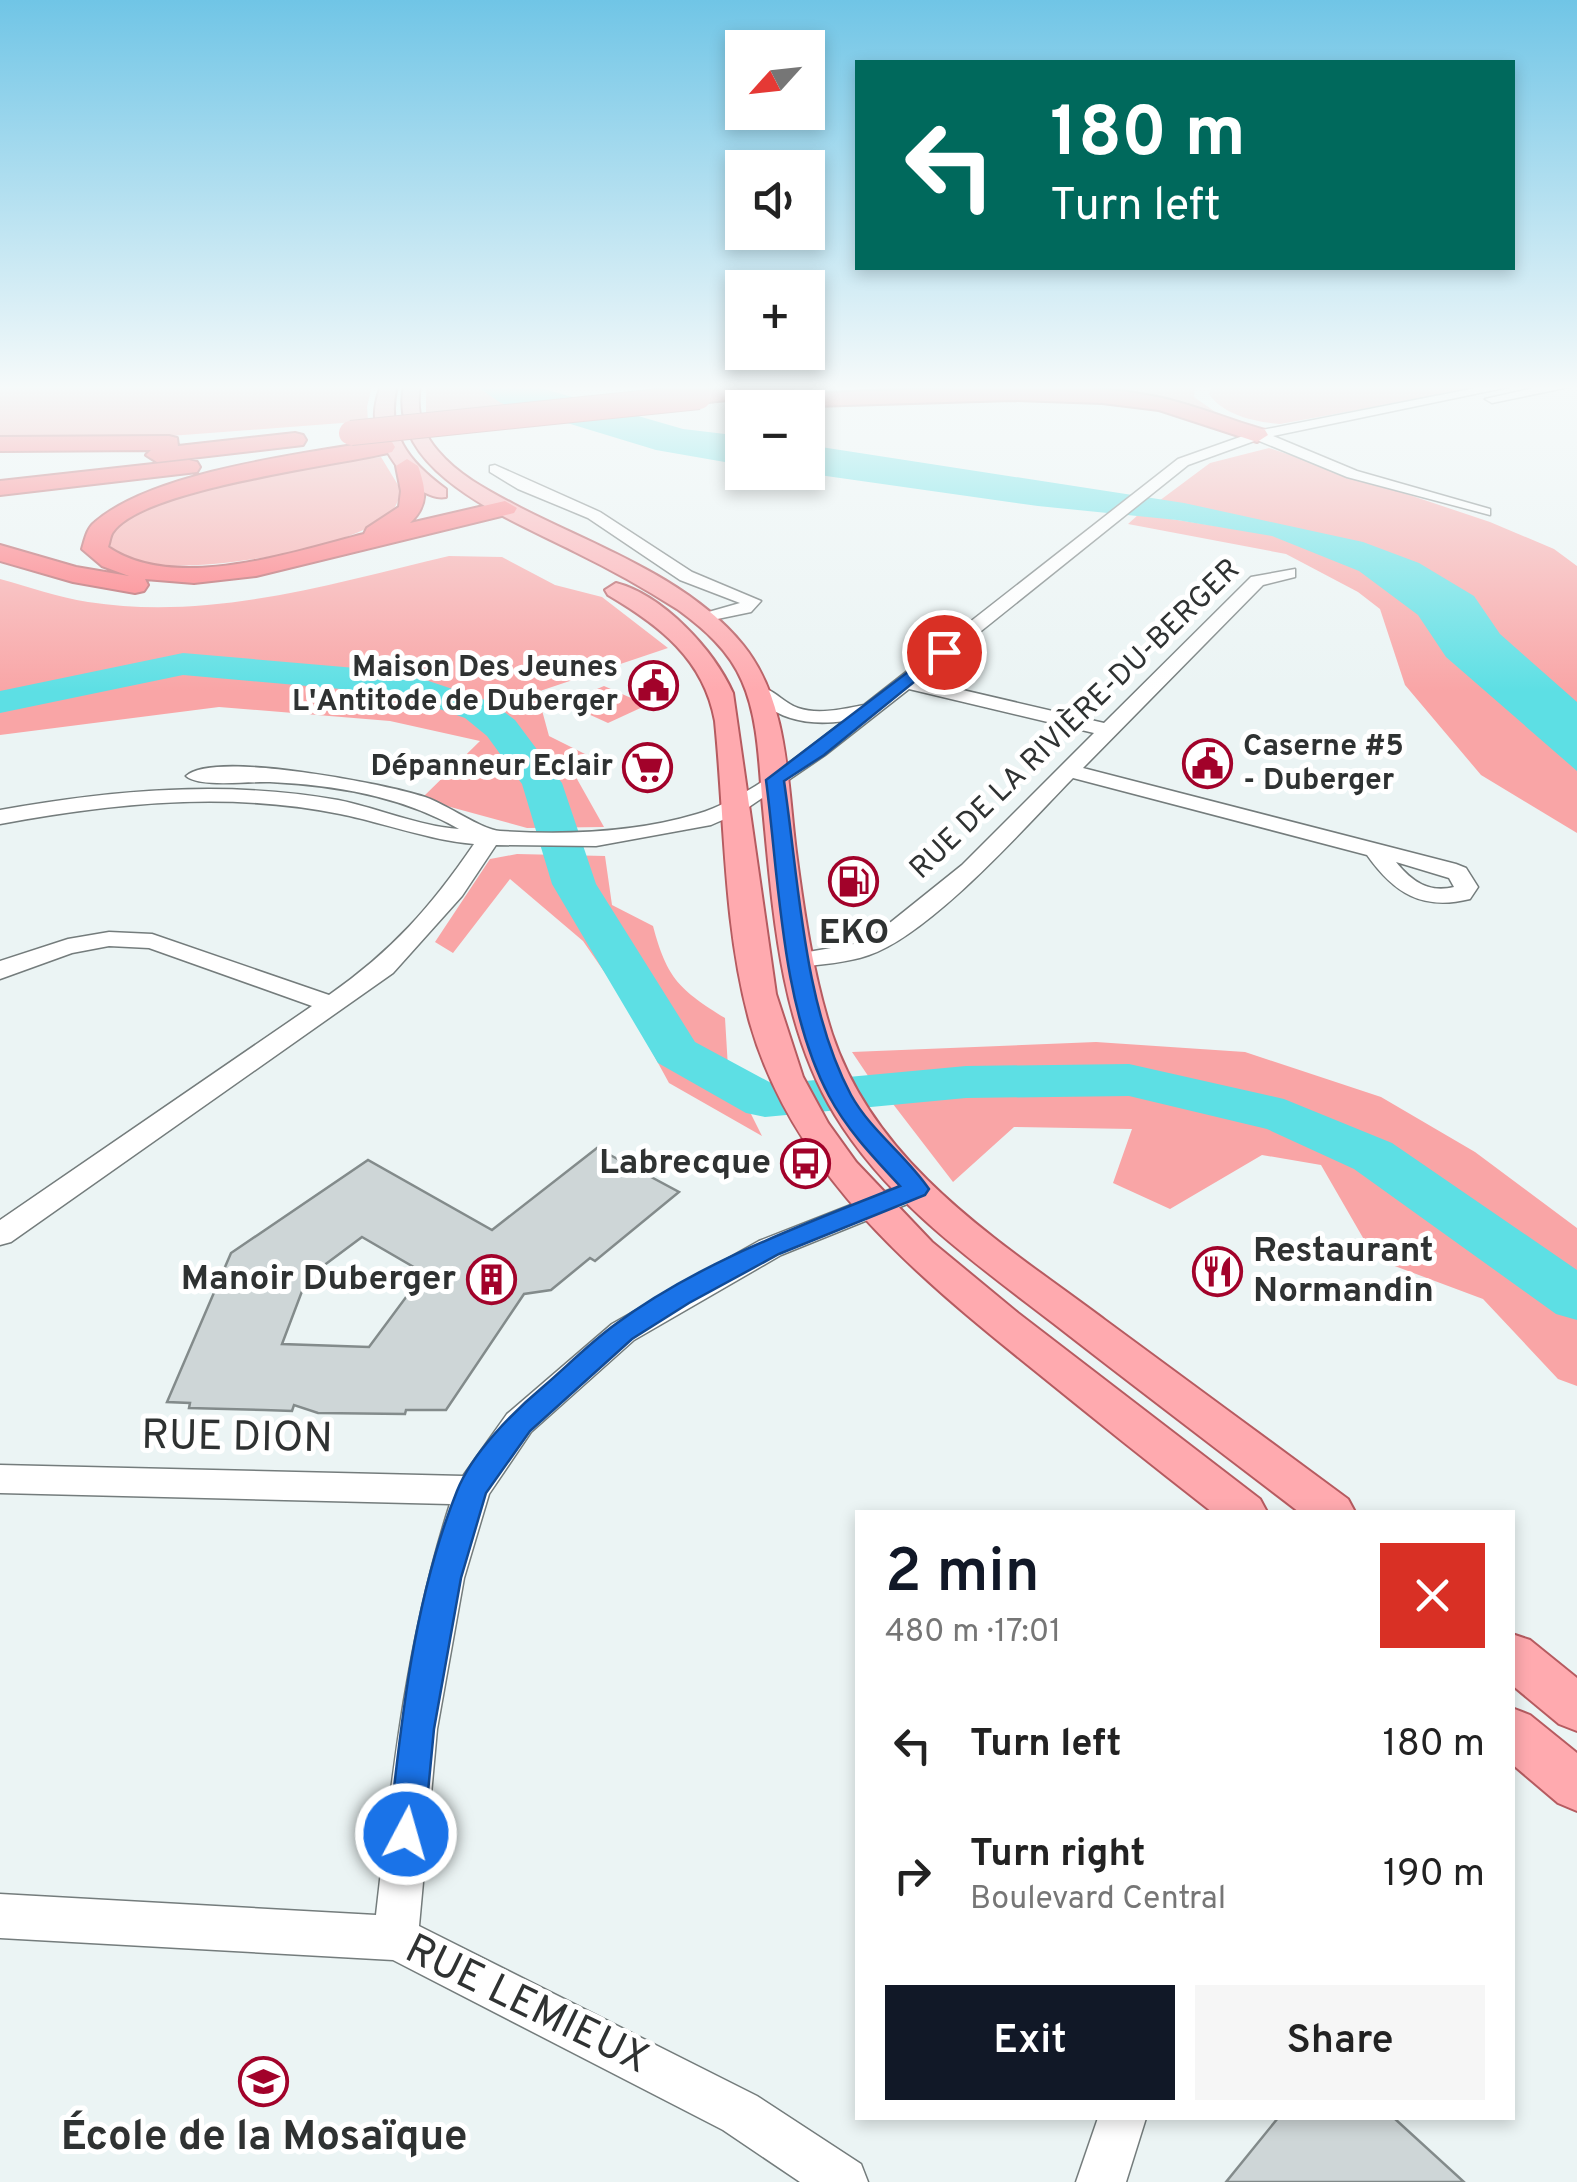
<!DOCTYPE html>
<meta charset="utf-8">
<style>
:root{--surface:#fff;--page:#f6f6f6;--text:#222;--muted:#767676;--accent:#111827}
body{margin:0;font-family:Overpass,sans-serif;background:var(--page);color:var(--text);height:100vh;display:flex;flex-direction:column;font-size:38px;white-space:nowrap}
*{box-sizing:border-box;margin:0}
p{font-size:32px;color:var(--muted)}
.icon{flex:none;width:55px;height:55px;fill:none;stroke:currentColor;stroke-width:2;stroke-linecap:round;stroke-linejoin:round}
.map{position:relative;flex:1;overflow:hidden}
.side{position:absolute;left:855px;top:1510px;width:660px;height:610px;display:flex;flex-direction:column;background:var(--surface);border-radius:0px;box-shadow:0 5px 15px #0003}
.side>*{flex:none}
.banner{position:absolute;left:855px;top:60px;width:660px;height:210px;border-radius:0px;box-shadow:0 5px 15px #0003;background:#00695c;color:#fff;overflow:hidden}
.needle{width:65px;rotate:243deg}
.tools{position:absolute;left:725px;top:30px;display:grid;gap:20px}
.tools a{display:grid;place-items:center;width:100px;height:100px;border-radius:0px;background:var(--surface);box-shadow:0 5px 15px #0003;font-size:50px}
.pin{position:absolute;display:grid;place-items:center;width:85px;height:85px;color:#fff;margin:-42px;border:5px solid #fff;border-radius:50%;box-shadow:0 2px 10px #0007}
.me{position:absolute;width:110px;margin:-55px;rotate:6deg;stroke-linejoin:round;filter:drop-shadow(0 0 8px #0008)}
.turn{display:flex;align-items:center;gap:35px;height:210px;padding:0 30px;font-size:45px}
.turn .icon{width:130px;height:130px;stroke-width:2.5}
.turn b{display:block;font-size:70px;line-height:85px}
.round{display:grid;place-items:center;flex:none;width:105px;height:105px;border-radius:0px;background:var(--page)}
.headline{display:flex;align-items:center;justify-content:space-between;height:170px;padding:0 30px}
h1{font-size:60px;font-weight:600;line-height:75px;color:var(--accent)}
.primary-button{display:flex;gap:20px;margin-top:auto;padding:20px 30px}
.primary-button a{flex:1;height:115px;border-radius:0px;background:var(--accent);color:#fff;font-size:40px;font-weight:600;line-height:115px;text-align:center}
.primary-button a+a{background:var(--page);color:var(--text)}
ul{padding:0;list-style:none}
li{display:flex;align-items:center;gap:30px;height:130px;padding:0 30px}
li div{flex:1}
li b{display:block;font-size:38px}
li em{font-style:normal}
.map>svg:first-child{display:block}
.green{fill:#f9a5a6}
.water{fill:#5ddfe4}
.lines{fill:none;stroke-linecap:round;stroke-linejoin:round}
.river{fill:#5ddfe4;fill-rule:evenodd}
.building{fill:#ced6d7;stroke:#838b8b;stroke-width:2.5;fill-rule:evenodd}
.minor-casing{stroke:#747c7c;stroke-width:3}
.major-casing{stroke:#b65b60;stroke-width:4}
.highway-casing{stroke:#b65b60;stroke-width:4}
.minor{fill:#fff;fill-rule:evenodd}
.major{fill:#ffaaaf;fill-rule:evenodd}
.highway{fill:#ff7179;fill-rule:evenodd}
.highway-bridge-casing{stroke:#b65b60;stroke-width:26;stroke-linecap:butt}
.highway-bridge{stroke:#ff7179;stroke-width:24}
.route{fill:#1a73e8;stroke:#114b97;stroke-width:2.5}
.labels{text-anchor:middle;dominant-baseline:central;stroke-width:10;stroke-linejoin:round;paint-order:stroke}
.far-poi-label{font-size:30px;font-weight:bold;fill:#2f3232;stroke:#fff;text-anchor:end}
.far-street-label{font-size:30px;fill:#2f3232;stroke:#fff}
.poi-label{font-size:35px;font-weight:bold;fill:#2f3232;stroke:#fff;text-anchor:end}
.near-street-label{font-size:42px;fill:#2f3232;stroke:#fff}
.near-poi-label{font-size:42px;font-weight:bold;fill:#2f3232;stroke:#fff}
</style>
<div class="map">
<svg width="1577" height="2182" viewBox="0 0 1577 2182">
<rect width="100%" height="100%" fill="#ebf4f4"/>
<path class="green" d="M0,386H372L367,407L368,421L117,440L0,437Z
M426,386H476L520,407L426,416Z
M997,386H1195L1194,397L1214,411L1187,406L950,391Z
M1212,386H1468L1473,389L1280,424C1255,422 1223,415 1209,394Z
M1269,448L1490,522L1554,549L1577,566V707L1490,631L1468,596L1159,501L1210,463Z
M381,457L401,490C398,501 396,509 387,516C345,551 201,572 147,564C134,562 123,556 112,550L107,537C132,490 326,463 381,457Z
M1139,514L1274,535L1363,570L1422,615L1577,765V833L1481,775L1405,685L1380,609L1358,592L1286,554L1128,524Z
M449,556L502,557L555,585L602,597L668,648L537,692L549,736L591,757L577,779L604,827L527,828L421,799L480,741L390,721L219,707L0,735V579C29,587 58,597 88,602C211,621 331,584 449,556Z
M604,686L647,705L608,723L564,703Z
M517,854L605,856L612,905L653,926C667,979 680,990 725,1018L728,1068L762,1136L669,1083L623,999L583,941L510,879L453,953L435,942L490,859Z
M1096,1042L1245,1052L1381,1097L1475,1152L1577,1228V1386L1558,1379L1483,1299L1384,1262L1366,1243L1321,1165L1262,1155L1170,1209L1113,1183L1132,1129L1014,1127L953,1182L893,1104H887L852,1052Z"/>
<path class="water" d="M476,386H534L683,429L742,436V465L656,450L501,403Z
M808,445L1184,503L1363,542L1419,563L1474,596L1500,634L1577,702V771L1446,657L1418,615L1359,571L1272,536L1177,520L1038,506L805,473Z"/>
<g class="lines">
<path class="river" d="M183,653L402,672L491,702L515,720L562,783L596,884L695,1042L773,1084L966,1066L1129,1064L1284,1099L1392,1143L1577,1270V1320L1556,1314L1354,1169L1267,1129L1129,1096L966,1098L765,1117L746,1113L658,1063L552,884L522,784L487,736L465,718L397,694L183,675L0,713V691Z"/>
</g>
<path class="building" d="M597,1148L679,1192L595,1261L590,1258L551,1290L524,1294L446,1410H406L405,1414L318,1413L294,1405L292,1411L264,1410L189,1408L190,1403L167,1402L231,1253L368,1160L492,1230ZM362,1237L424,1273L369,1347L282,1344L307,1278Z
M1278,2118H1394L1464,2182H1226Z"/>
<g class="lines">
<defs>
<path id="minor" d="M1486,386H1513L1273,436L1357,471L1490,509V515L1347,477L1257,440L1188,465L920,680L1104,723L1251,577L1295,569V577L1263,585L1083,768L1456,864L1466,868L1478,887L1470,899C1422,911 1394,893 1367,855L1073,778C1025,827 931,934 869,955C847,963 822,964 800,967L791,965L788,960L791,955L854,944L876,934L962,865L1094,733L909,689L825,755L743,811L711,825L596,846L496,845L462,896L393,973L11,1242L0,1245V1220L312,1006L149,948L109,946L72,953L0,979V961L68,939L109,932L152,934L329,995C392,951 431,907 474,844C428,840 385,823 340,814C227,791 113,803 0,824V810C113,790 224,780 338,800C378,808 418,826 459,829C402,796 335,785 270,782C250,781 199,788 186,776C213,750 387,784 425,797C446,804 482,830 500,831C565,835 634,833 697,814C746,800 804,752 844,721C809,726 775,720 751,692L754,688C772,685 781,702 798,708C818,715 843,709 864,705L1178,459L1257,431ZM1396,862L1449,878L1454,887C1429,893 1412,882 1396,862Z
M1543,386H1574L1492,403L1485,399Z
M495,465L600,512L692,572L761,601L751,612L698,623V615L740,603L680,580L588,518L518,489L490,472V466Z
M917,1179L927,1182L932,1189L927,1196L781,1255L634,1340L531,1432L489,1494L464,1578L437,1729L419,1926L757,2096L861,2164L868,2182H800L723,2130L393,1960L0,1938V1894L376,1915C392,1775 407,1638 450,1504L0,1493V1465L463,1476L507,1414L612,1324L759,1241Z
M1098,2118H1146L1126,2182H1076Z"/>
<path id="major" d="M381,386H397C385,433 409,462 446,489V497C416,503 377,446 375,418C374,407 377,397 381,386Z
M404,386H420C416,410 422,433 438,451C460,477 491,492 521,508C595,546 689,578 743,645C789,702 787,782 796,852C804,913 813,975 832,1034C876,1166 999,1241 1105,1320C1186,1380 1267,1439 1348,1499L1355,1512H1299C1217,1449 1135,1387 1053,1323C974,1262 888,1202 835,1115C780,1025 773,911 763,808C759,767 759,719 742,681C729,650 703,628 677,609C644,588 610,569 575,552C515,521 386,473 404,386Z
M616,583C663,595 714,650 733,693L776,994L803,1077L828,1123L856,1162L932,1242L1018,1313L1260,1499L1267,1512H1212C1152,1465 1093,1418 1034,1370C916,1275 793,1174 750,1023C723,925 725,820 715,721C704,659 659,625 608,595L605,590Z
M1512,1634L1530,1640L1577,1678V1731L1559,1724L1512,1685Z
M1512,1708L1530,1715L1577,1753V1811L1558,1803L1512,1764Z"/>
<path id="highway" d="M742,386L793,388L783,394L699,403L689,397L699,391Z
M969,388C1032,387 1099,384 1162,398C1197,406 1230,420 1265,430L1268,435L1257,442L1159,410L1102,403L1013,400L741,408C761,390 932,390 969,388Z
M295,433L303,435L306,440L303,445L157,462L146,455L151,450L0,451V437L169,436L177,438L178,446Z
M384,440L392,442L395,447L392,452C336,466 144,488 113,532C110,536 110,542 108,547C175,593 292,552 364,534L367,528L399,507L401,491L396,466L407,459L418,466C426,489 429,505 410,523L505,501L517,508L514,513L256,576L194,583L145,579L148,585L144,591L135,593L73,582L0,561V545L76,567L129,576L102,566L82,549C85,539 87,528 95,522C154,471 307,453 384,440Z
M189,460L197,462L200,467L197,472L0,495V481Z"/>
</defs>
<use href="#minor" class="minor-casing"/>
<use href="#major" class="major-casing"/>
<use href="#highway" class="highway-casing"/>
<use href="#minor" class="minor"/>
<use href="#major" class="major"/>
<use href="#highway" class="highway"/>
<defs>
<path id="highway-bridge" d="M351,433L699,397"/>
</defs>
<use href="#highway-bridge" class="highway-bridge-casing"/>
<use href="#highway-bridge" class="highway-bridge"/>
</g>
<linearGradient id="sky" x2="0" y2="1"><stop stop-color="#70c5e6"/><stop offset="0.56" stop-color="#f6fafa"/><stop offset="1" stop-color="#f6fafa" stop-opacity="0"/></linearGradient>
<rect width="1577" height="692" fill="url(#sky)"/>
<path class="route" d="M938,649L951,652L824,755L784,781C799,881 803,1005 851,1095C871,1131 906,1155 929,1189L925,1195L779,1254L689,1303L632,1339L530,1431L486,1493L461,1578L434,1729L424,1834L419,1846L406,1850L394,1846L389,1834C401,1720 414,1598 457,1491C472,1453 513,1412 544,1386C567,1366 589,1344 613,1326C698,1262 803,1225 900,1186C874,1158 847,1130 829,1096C781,1006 779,879 766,780Z"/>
<defs>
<symbol id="civic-ring" viewBox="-11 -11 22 22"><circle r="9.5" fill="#fff" stroke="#a2022a" stroke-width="1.5"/><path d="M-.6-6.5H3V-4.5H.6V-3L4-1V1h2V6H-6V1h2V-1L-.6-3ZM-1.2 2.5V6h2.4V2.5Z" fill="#a2022a"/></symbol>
<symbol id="supermarket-ring" viewBox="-11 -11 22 22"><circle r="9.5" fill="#fff" stroke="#a2022a" stroke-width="1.5"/><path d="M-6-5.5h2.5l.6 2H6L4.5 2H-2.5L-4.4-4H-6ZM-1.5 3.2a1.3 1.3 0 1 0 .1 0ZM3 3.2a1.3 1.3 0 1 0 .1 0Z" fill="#a2022a"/></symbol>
<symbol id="fuel-ring" viewBox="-11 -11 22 22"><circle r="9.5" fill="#fff" stroke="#a2022a" stroke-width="1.5"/><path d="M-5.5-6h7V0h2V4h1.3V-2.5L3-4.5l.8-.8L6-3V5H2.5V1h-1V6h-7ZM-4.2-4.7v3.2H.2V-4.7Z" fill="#a2022a"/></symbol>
<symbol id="bus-ring" viewBox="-11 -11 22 22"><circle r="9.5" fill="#fff" stroke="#a2022a" stroke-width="1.5"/><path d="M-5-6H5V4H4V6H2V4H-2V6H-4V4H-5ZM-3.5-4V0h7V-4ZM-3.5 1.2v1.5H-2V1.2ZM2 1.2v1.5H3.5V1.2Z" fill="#a2022a"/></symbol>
<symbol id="restaurant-ring" viewBox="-11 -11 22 22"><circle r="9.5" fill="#fff" stroke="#a2022a" stroke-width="1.5"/><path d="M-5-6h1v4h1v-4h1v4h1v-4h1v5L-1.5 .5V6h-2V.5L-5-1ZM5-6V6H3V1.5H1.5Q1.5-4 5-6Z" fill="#a2022a"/></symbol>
<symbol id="building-ring" viewBox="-11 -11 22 22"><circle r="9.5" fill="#fff" stroke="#a2022a" stroke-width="1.5"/><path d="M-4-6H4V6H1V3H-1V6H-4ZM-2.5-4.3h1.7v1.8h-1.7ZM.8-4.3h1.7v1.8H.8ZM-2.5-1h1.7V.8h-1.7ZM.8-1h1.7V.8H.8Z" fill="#a2022a"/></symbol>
<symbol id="school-ring" viewBox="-11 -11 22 22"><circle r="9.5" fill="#fff" stroke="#a2022a" stroke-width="1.5"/><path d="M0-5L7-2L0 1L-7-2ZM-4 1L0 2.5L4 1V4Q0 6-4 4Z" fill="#a2022a"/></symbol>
</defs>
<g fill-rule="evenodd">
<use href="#civic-ring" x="626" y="658" width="55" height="55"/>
<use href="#civic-ring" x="1180" y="736" width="55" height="55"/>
<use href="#supermarket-ring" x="620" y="740" width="55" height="55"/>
<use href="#fuel-ring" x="826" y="854" width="55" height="55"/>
<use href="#bus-ring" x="778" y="1136" width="55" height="55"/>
<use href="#restaurant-ring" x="1190" y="1244" width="55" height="55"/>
<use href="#building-ring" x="464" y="1252" width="55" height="55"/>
<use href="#school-ring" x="236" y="2054" width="55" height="55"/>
</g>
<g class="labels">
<g class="far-poi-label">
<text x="618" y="668">Maison Des Jeunes<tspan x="618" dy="34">L'Antitode de Duberger</tspan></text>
<text x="1243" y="747" text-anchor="start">Caserne #5<tspan x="1243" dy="34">- Duberger</tspan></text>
<text x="613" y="767">Dépanneur Eclair</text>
</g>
<g class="far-street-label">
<text transform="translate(1076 720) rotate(-44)">RUE DE LA RIVIÈRE-DU-BERGER</text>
</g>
<g class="poi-label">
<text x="854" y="934" text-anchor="middle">EKO</text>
<text x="771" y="1164">Labrecque</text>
<text x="1253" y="1252" text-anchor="start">Restaurant<tspan x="1253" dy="40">Normandin</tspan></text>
<text x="456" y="1280">Manoir Duberger</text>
</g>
<g class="near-street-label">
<text transform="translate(237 1439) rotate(1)">RUE DION</text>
<text transform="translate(526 2006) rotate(26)">RUE LEMIEUX</text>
</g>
<g class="near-poi-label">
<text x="264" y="2138">École de la Mosaïque</text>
</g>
</g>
</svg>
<div class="tools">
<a><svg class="needle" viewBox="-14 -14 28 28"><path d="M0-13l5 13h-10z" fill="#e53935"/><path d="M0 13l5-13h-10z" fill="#767676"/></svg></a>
<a><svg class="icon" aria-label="sound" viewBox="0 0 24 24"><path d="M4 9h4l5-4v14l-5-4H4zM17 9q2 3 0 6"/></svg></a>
<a>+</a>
<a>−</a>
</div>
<div class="pin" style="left:944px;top:652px;background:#d93025"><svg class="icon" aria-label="arrive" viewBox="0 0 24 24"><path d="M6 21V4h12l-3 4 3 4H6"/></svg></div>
<svg class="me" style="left:406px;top:1834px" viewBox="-20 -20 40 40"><circle r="17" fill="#1a73e8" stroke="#fff" stroke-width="3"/><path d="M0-11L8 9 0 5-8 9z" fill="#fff"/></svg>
<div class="banner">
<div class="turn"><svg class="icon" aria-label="left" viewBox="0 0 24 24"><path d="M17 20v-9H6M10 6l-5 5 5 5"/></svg><div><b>180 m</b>Turn left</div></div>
</div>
<section class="side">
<div class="headline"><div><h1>2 min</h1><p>480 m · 17:01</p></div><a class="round" style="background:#d93025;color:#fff"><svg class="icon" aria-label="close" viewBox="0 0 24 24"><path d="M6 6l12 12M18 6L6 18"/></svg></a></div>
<ul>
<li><svg class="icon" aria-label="left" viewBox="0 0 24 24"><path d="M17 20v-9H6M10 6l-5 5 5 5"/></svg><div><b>Turn left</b></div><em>180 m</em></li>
<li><svg class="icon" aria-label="right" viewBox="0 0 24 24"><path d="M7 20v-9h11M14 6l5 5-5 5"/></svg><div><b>Turn right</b><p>Boulevard Central</p></div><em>190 m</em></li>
</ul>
<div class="primary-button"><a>Exit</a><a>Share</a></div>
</section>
</div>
